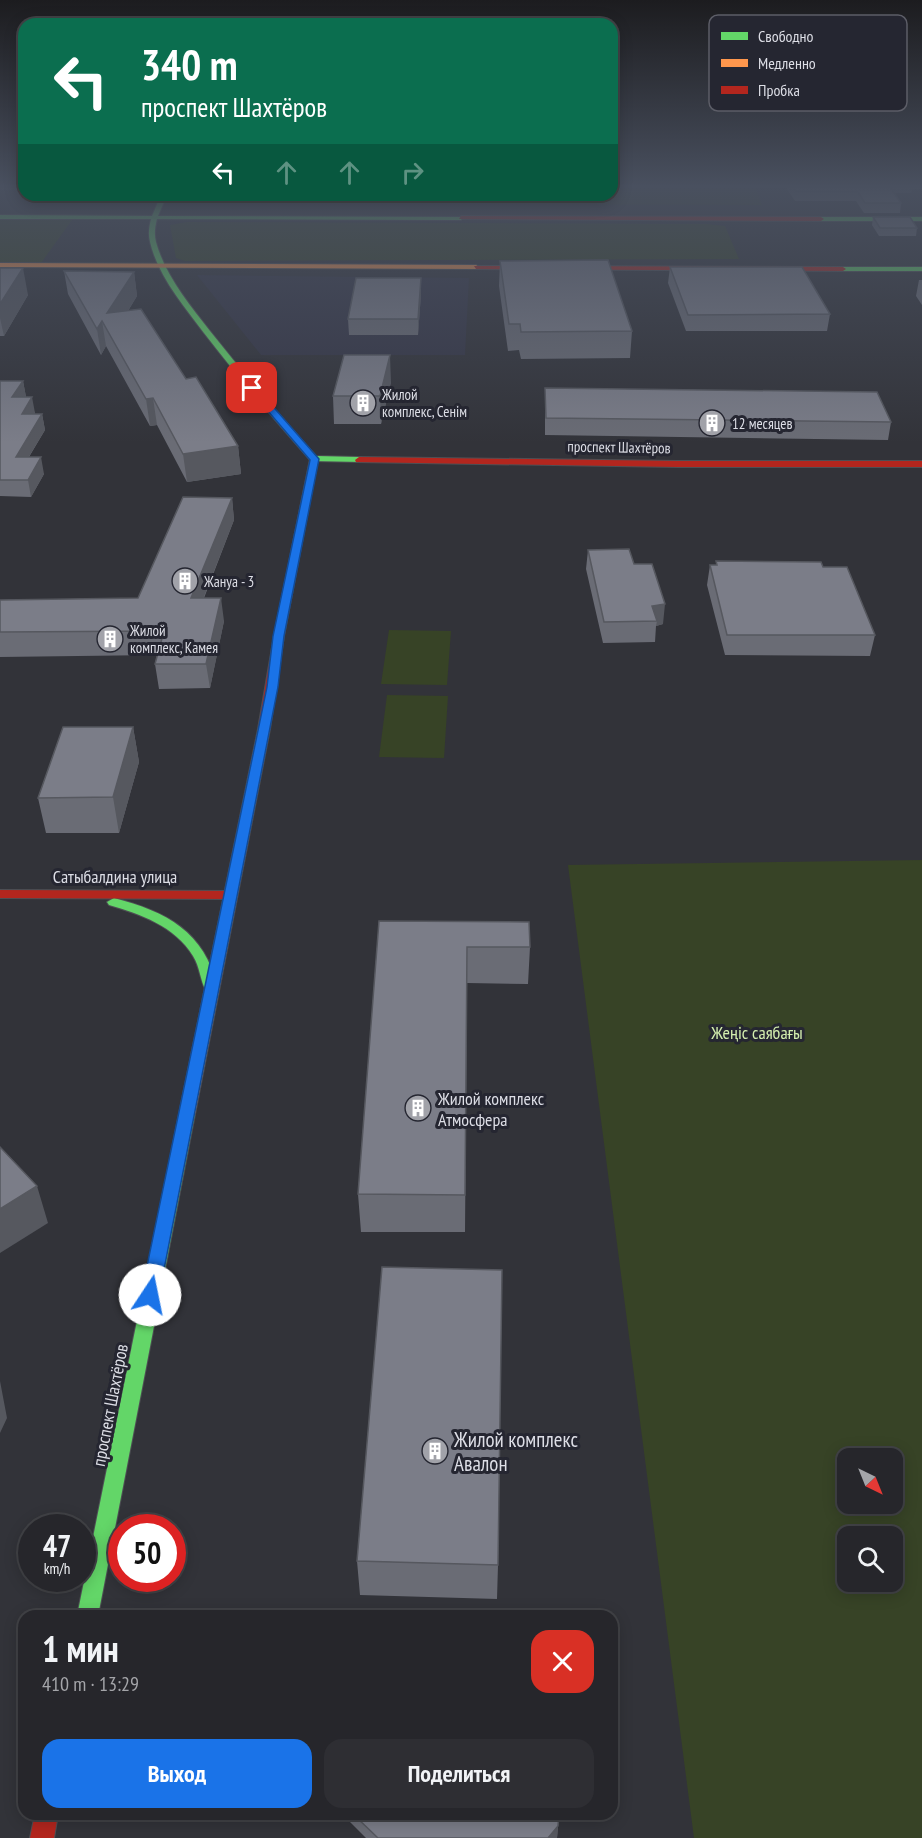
<!DOCTYPE html>
<html lang="ru">
<meta charset="utf-8">
<style>
:root{--surface:#26262b;--page:#2e2e33;--text:#f1f3f6;--muted:#a4a5a9;--line:#424347;--accent:#1a73e8}
body{margin:0;font-family:"PT Sans Narrow",sans-serif;background:var(--page);color:var(--text);height:100vh;display:flex;flex-direction:column;font-size:22px;white-space:nowrap}
*{box-sizing:border-box;margin:0}
p{font-size:20px;color:var(--muted)}
.icon{flex:none;width:33px;height:33px;fill:none;stroke:currentColor;stroke-width:2;stroke-linecap:round;stroke-linejoin:round}
.map{position:relative;flex:1;overflow:hidden}
.drawer{position:absolute;left:18px;top:1610px;width:600px;height:210px;display:flex;flex-direction:column;background:var(--surface);border-radius:18px;box-shadow:0 3px 15px #0003,0 0 0 2px var(--line)}
.drawer>*{flex:none}
.banner{position:absolute;left:18px;top:18px;width:600px;height:183px;border-radius:18px;box-shadow:0 3px 15px #0003,0 0 0 2px var(--line);background:#0b6e4f;color:#fff;overflow:hidden}
.needle{width:39px;rotate:137deg}
.buttons{position:absolute;left:837px;top:1448px;display:grid;gap:12px}
.buttons a{display:grid;place-items:center;width:66px;height:66px;border-radius:12px;background:var(--surface);box-shadow:0 3px 15px #0003,0 0 0 2px var(--line);font-size:30px}
.speed{position:absolute;left:18px;top:1514px;display:flex;gap:12px;font-size:30px;font-weight:700;text-align:center}
.speed>*{display:grid;place-content:center;width:78px;height:78px;border-radius:50%;background:var(--surface);box-shadow:0 3px 15px #0003,0 0 0 2px var(--line);line-height:1}
.speed small{font-size:15px;font-weight:400}
.speed .limit{border:9px solid #d22;background:#fff;color:#111}
.pin{position:absolute;display:grid;place-items:center;width:51px;height:51px;color:#fff;margin:-26px;border-radius:12px;box-shadow:0 3px 9px #0006}
.me{position:absolute;width:66px;margin:-33px;rotate:11deg;stroke-linejoin:round;filter:drop-shadow(0 0 4px #0008)}
.turn{display:flex;align-items:center;gap:21px;height:126px;padding:0 24px;font-size:27px}
.turn .icon{width:78px;height:78px;stroke-width:2.5}
.turn b{display:block;font-size:42px;line-height:51px}
.lanes{display:flex;align-items:center;height:57px;padding:0 24px;background:#0003;justify-content:center;gap:30px;direction:ltr}
.lanes .off{opacity:.35}
.round{display:grid;place-items:center;flex:none;width:63px;height:63px;border-radius:18px;background:var(--page)}
.overview{display:flex;align-items:center;justify-content:space-between;height:102px;padding:0 24px}
h1{font-size:36px;font-weight:700;line-height:45px}
.cta{display:flex;gap:12px;margin-top:auto;padding:12px 24px}
.cta a{flex:1;height:69px;border-radius:18px;background:var(--accent);color:#fff;font-size:24px;font-weight:700;line-height:69px;text-align:center}
.cta a+a{background:var(--page);color:var(--text)}
.map>svg:first-child{display:block}
.built{fill:#353646}
.green{fill:#374326;fill-rule:evenodd}
.lines{fill:none;stroke-linecap:round;stroke-linejoin:round}
.fast-casing{stroke:#4e4f54;stroke-width:2}
.slow-casing{stroke:#4e4f54;stroke-width:2}
.jam-casing{stroke:#4e4f54;stroke-width:2}
.fast{fill:#63d668;fill-rule:evenodd}
.slow{fill:#ff974d;fill-rule:evenodd}
.jam{fill:#b3261e;fill-rule:evenodd}
.wall{fill:#6a6c75}
.shaded-wall{fill:#56585f}
.building{fill:#7b7d88;stroke:#56585f;stroke-width:1.5}
.route{fill:#1a73e8;stroke:#114b97;stroke-width:1.5}
.labels{text-anchor:middle;dominant-baseline:central;stroke-width:6;stroke-linejoin:round;paint-order:stroke}
.far-poi-label{font-size:15px;fill:#dddee6;stroke:#252631;text-anchor:start}
.far-street-label{font-size:15px;fill:#dddee6;stroke:#252631}
.street-label{font-size:18px;fill:#dddee6;stroke:#252631}
.park-label{font-size:18px;fill:#d4efaf;stroke:#252631}
.poi-label{font-size:18px;fill:#dddee6;stroke:#252631;text-anchor:start}
.near-poi-label{font-size:21px;fill:#dddee6;stroke:#252631;text-anchor:start}
.key{fill:#252631;stroke:#5c5d67;stroke-width:1.5}
.key-label{font-size:16px;fill:#dddee6}
</style>
<div class="map">
<svg width="922" height="1838" viewBox="0 0 922 1838">
<rect width="100%" height="100%" fill="#323339"/>
<path class="built" d="M197,275L469,278L465,355H261Z"/>
<path class="green" d="M612,186H755L762,205L492,204L493,195H612Z
M0,220H72L41,263L0,262Z
M187,222L707,224L725,226L739,259L185,261L176,258L170,225Z
M389,630L451,631L447,685L381,684Z
M387,695L448,696L444,758L379,757Z
M922,860V1838H694L568,865ZM848,1458H892V1503H848ZM848,1536H892V1581H848Z"/>
<g class="lines">
<defs>
<path id="fast" d="M161,195H167L158,216L463,217L461,220L157,219C155,227 154,234 156,242C165,275 189,304 210,331C244,374 280,416 316,456L359,457L363,460L362,462L311,461C274,419 238,377 204,333C183,305 158,276 150,242C148,234 149,227 151,219H0V215L152,216Z
M922,217V221H821L818,219L821,217Z
M922,267V271H843L840,269L843,267Z
M114,898C167,912 204,931 218,988L216,991H206C200,980 200,967 193,956C175,926 140,914 109,905L107,902Z
M187,1108L193,1110L195,1114L98,1616H77L179,1114L181,1110Z"/>
<path id="slow" d="M0,263L476,265L479,267L476,269L0,267Z
M264,726L270,729L195,1114L193,1118L187,1120L181,1118L179,1114L258,729Z"/>
<path id="jam" d="M461,216L821,217L824,219L821,221L459,219Z
M474,266L843,267L846,269L843,271L476,269Z
M314,456L318,459L284,636L270,729L264,732L258,729L274,636L310,459Z
M359,457L677,461H922V467H677L356,462L355,460Z
M0,890L230,891L237,895L230,899L0,898Z
M35,1814H58L54,1838H30Z"/>
</defs>
<use href="#fast" class="fast-casing"/>
<use href="#slow" class="slow-casing"/>
<use href="#jam" class="jam-casing"/>
<use href="#fast" class="fast"/>
<use href="#slow" class="slow"/>
<use href="#jam" class="jam"/>
</g>
<path class="wall" d="M0,186H24V190H0Z
M785,186H922V189H912L911,193H895L901,203L900,213H864L856,201H795Z
M61,195H101L100,196L90,198L62,199Z
M247,195H323L321,201H247Z
M390,195H446V201H390Z
M873,217L917,228L916,236H879L872,225Z
M500,261L632,331L630,358L521,359L519,350L508,351L499,286Z
M670,267L830,314L827,331H686L668,283Z
M0,268L28,295L4,336H0Z
M64,271L134,272L137,296L128,311L186,379L238,446L241,474L187,482L157,425L150,426L106,346L101,355L68,294Z
M421,278V294L418,335H349L348,319Z
M919,280H922V305L916,296Z
M0,381H23L26,397L35,413L34,414H42L45,430L29,457L44,474L31,497L0,496Z
M391,382L381,424H334L333,396Z
M545,388L891,422L888,440L545,435Z
M232,498L234,520L204,598L224,621L210,688L159,689L155,664L157,655L0,657V600L138,598Z
M588,550L634,564L663,624L656,626L655,642L603,643L586,569Z
M716,561L823,567L875,635L870,656L725,655L707,585L710,565H716Z
M133,727L139,762L119,833H46L38,798Z
M379,921L530,947L528,984L467,983L465,1232H361L358,1194Z
M357,1561L498,1565L497,1599L360,1595Z
M347,1814H559L557,1838H366L348,1820Z"/>
<path class="shaded-wall" d="M89,195H101L100,196L90,198Z
M23,268L28,295L4,336L0,318V304Z
M134,272L137,296L111,338L107,313Z
M421,278V294L418,335V319Z
M102,321L106,346L101,355L97,329Z
M390,355L391,382L381,424L380,396Z
M23,381L26,397H12Z
M32,397L35,413L25,430L22,414Z
M153,398L157,425L150,426L146,399Z
M42,414L45,430L19,473L16,457Z
M238,446L241,474L187,482L183,454Z
M41,457L44,474L31,497L28,480Z
M232,498L234,520L194,622L191,598Z
M221,598L224,621L210,688L206,664Z
M665,604L663,624L656,626L657,621L652,606Z
M133,727L139,762L119,833L113,797Z
M37,1186L48,1223L0,1253V1209Z
M0,1381L7,1418L0,1433Z
M558,1826L557,1838H548Z"/>
<path class="building" d="M792,186H889L901,203H865L858,192L796,191Z
M873,217H910L917,228H880Z
M608,260L632,331L521,332L520,324H509L500,261Z
M670,267H802L830,314L688,315Z
M0,268H23L0,304Z
M64,271L134,272L107,313L141,309L186,379L196,377L238,446L183,454L153,398L146,399L102,321L97,329Z
M356,278H421L418,319H348Z
M344,355H390L380,396H333Z
M0,381H23L12,397H32L22,414H42L16,457H41L28,480H0Z
M545,388L877,392L891,422L546,418Z
M183,497L232,498L191,598H221L206,664H155L164,631L0,632V600L138,598Z
M629,549L634,564H652L665,604L652,606L657,621L604,622L588,550Z
M716,561L821,562L823,567H847L875,635H727L710,565H717Z
M63,727H133L113,797L38,798Z
M379,921L529,922L530,947H467L465,1195L358,1194Z
M0,1147L37,1186L0,1209Z
M382,1267L502,1270L498,1565L357,1561Z
M353,1814H559L558,1826L548,1838H378Z"/>
<linearGradient id="sky" x2="0" y2="1"><stop stop-color="#1c1c1f"/><stop offset="0.42" stop-color="#49505f"/><stop offset="1" stop-color="#49505f" stop-opacity="0"/></linearGradient>
<rect width="922" height="443" fill="url(#sky)"/>
<path class="route" d="M249,386H255L319,459L284,636L278,687L159,1295L157,1301L150,1303L144,1301L141,1295L267,687L273,636L310,460L249,389Z"/>
<defs>
<symbol id="building-disc" viewBox="-11 -11 22 22"><circle r="9.5" fill="#a1a2a9" stroke="#252631"/><path d="M-4-6H4V6H1V3H-1V6H-4ZM-2.5-4.3h1.7v1.8h-1.7ZM.8-4.3h1.7v1.8H.8ZM-2.5-1h1.7V.8h-1.7ZM.8-1h1.7V.8H.8Z" fill="#fff"/></symbol>
</defs>
<g fill-rule="evenodd">
<use href="#building-disc" x="348" y="388" width="30" height="30"/>
<use href="#building-disc" x="697" y="408" width="30" height="30"/>
<use href="#building-disc" x="170" y="566" width="30" height="30"/>
<use href="#building-disc" x="95" y="624" width="30" height="30"/>
<use href="#building-disc" x="403" y="1093" width="30" height="30"/>
<use href="#building-disc" x="420" y="1436" width="30" height="30"/>
</g>
<g class="labels">
<g class="far-poi-label">
<text x="382" y="394">Жилой<tspan x="382" dy="17">комплекс, Сенiм</tspan></text>
<text x="732" y="423">12 месяцев</text>
<text x="204" y="581">Жануа - 3</text>
<text x="130" y="630">Жилой<tspan x="130" dy="17">комплекс, Камея</tspan></text>
</g>
<g class="far-street-label">
<text transform="translate(619 447) rotate(1)">проспект Шахтёров</text>
</g>
<g class="street-label">
<text x="115" y="876">Сатыбалдина улица</text>
<text transform="translate(110 1405) rotate(-79)">проспект Шахтёров</text>
</g>
<g class="park-label">
<text x="757" y="1032">Жеңіс саябағы</text>
</g>
<g class="poi-label">
<text x="438" y="1098">Жилой комплекс<tspan x="438" dy="21">Атмосфера</tspan></text>
</g>
<g class="near-poi-label">
<text x="454" y="1439">Жилой комплекс<tspan x="454" dy="24">Авалон</tspan></text>
</g>
</g>
<rect x="709" y="15" width="198" height="96" rx="9" class="key"/>
<rect x="721" y="32" width="27" height="8" fill="#63d668"/>
<rect x="721" y="59" width="27" height="8" fill="#ff974d"/>
<rect x="721" y="86" width="27" height="8" fill="#b3261e"/>
<g class="key-label">
<text x="758" y="42">Свободно</text>
<text x="758" y="69">Медленно</text>
<text x="758" y="96">Пробка</text>
</g>
</svg>
<div class="buttons">
<a><svg class="needle" viewBox="-14 -14 28 28"><path d="M0-13l5 13h-10z" fill="#e53935"/><path d="M0 13l5-13h-10z" fill="#a4a5a9"/></svg></a>
<a><svg class="icon" aria-label="search" viewBox="0 0 24 24"><circle cx="10" cy="10" r="6"/><path d="M15 15l6 6"/></svg></a>
</div>
<div class="speed"><div>47<small>km/h</small></div><div class="limit">50</div></div>
<div class="pin" style="left:252px;top:388px;background:#d93025"><svg class="icon" aria-label="arrive" viewBox="0 0 24 24"><path d="M6 21V4h12l-3 4 3 4H6"/></svg></div>
<svg class="me" style="left:150px;top:1295px" viewBox="-20 -20 40 40"><circle r="19" fill="#fff"/><path d="M0-13L10 11 0 6-10 11z" fill="#1a73e8"/></svg>
<div class="banner">
<div class="turn"><svg class="icon" aria-label="left" viewBox="0 0 24 24"><path d="M17 20v-9H6M10 6l-5 5 5 5"/></svg><div><b>340 m</b>проспект Шахтёров</div></div>
<div class="lanes"><svg class="icon" aria-label="left" viewBox="0 0 24 24"><path d="M17 20v-9H6M10 6l-5 5 5 5"/></svg><svg class="icon off" aria-label="ahead" viewBox="0 0 24 24"><path d="M12 20V5M6 11l6-6 6 6"/></svg><svg class="icon off" aria-label="ahead" viewBox="0 0 24 24"><path d="M12 20V5M6 11l6-6 6 6"/></svg><svg class="icon off" aria-label="right" viewBox="0 0 24 24"><path d="M7 20v-9h11M14 6l5 5-5 5"/></svg></div>
</div>
<section class="drawer">
<div class="overview"><div><h1>1 мин</h1><p>410 m · 13:29</p></div><a class="round" style="background:#d93025;color:#fff"><svg class="icon" aria-label="close" viewBox="0 0 24 24"><path d="M6 6l12 12M18 6L6 18"/></svg></a></div>
<div class="cta"><a>Выход</a><a>Поделиться</a></div>
</section>
</div>
